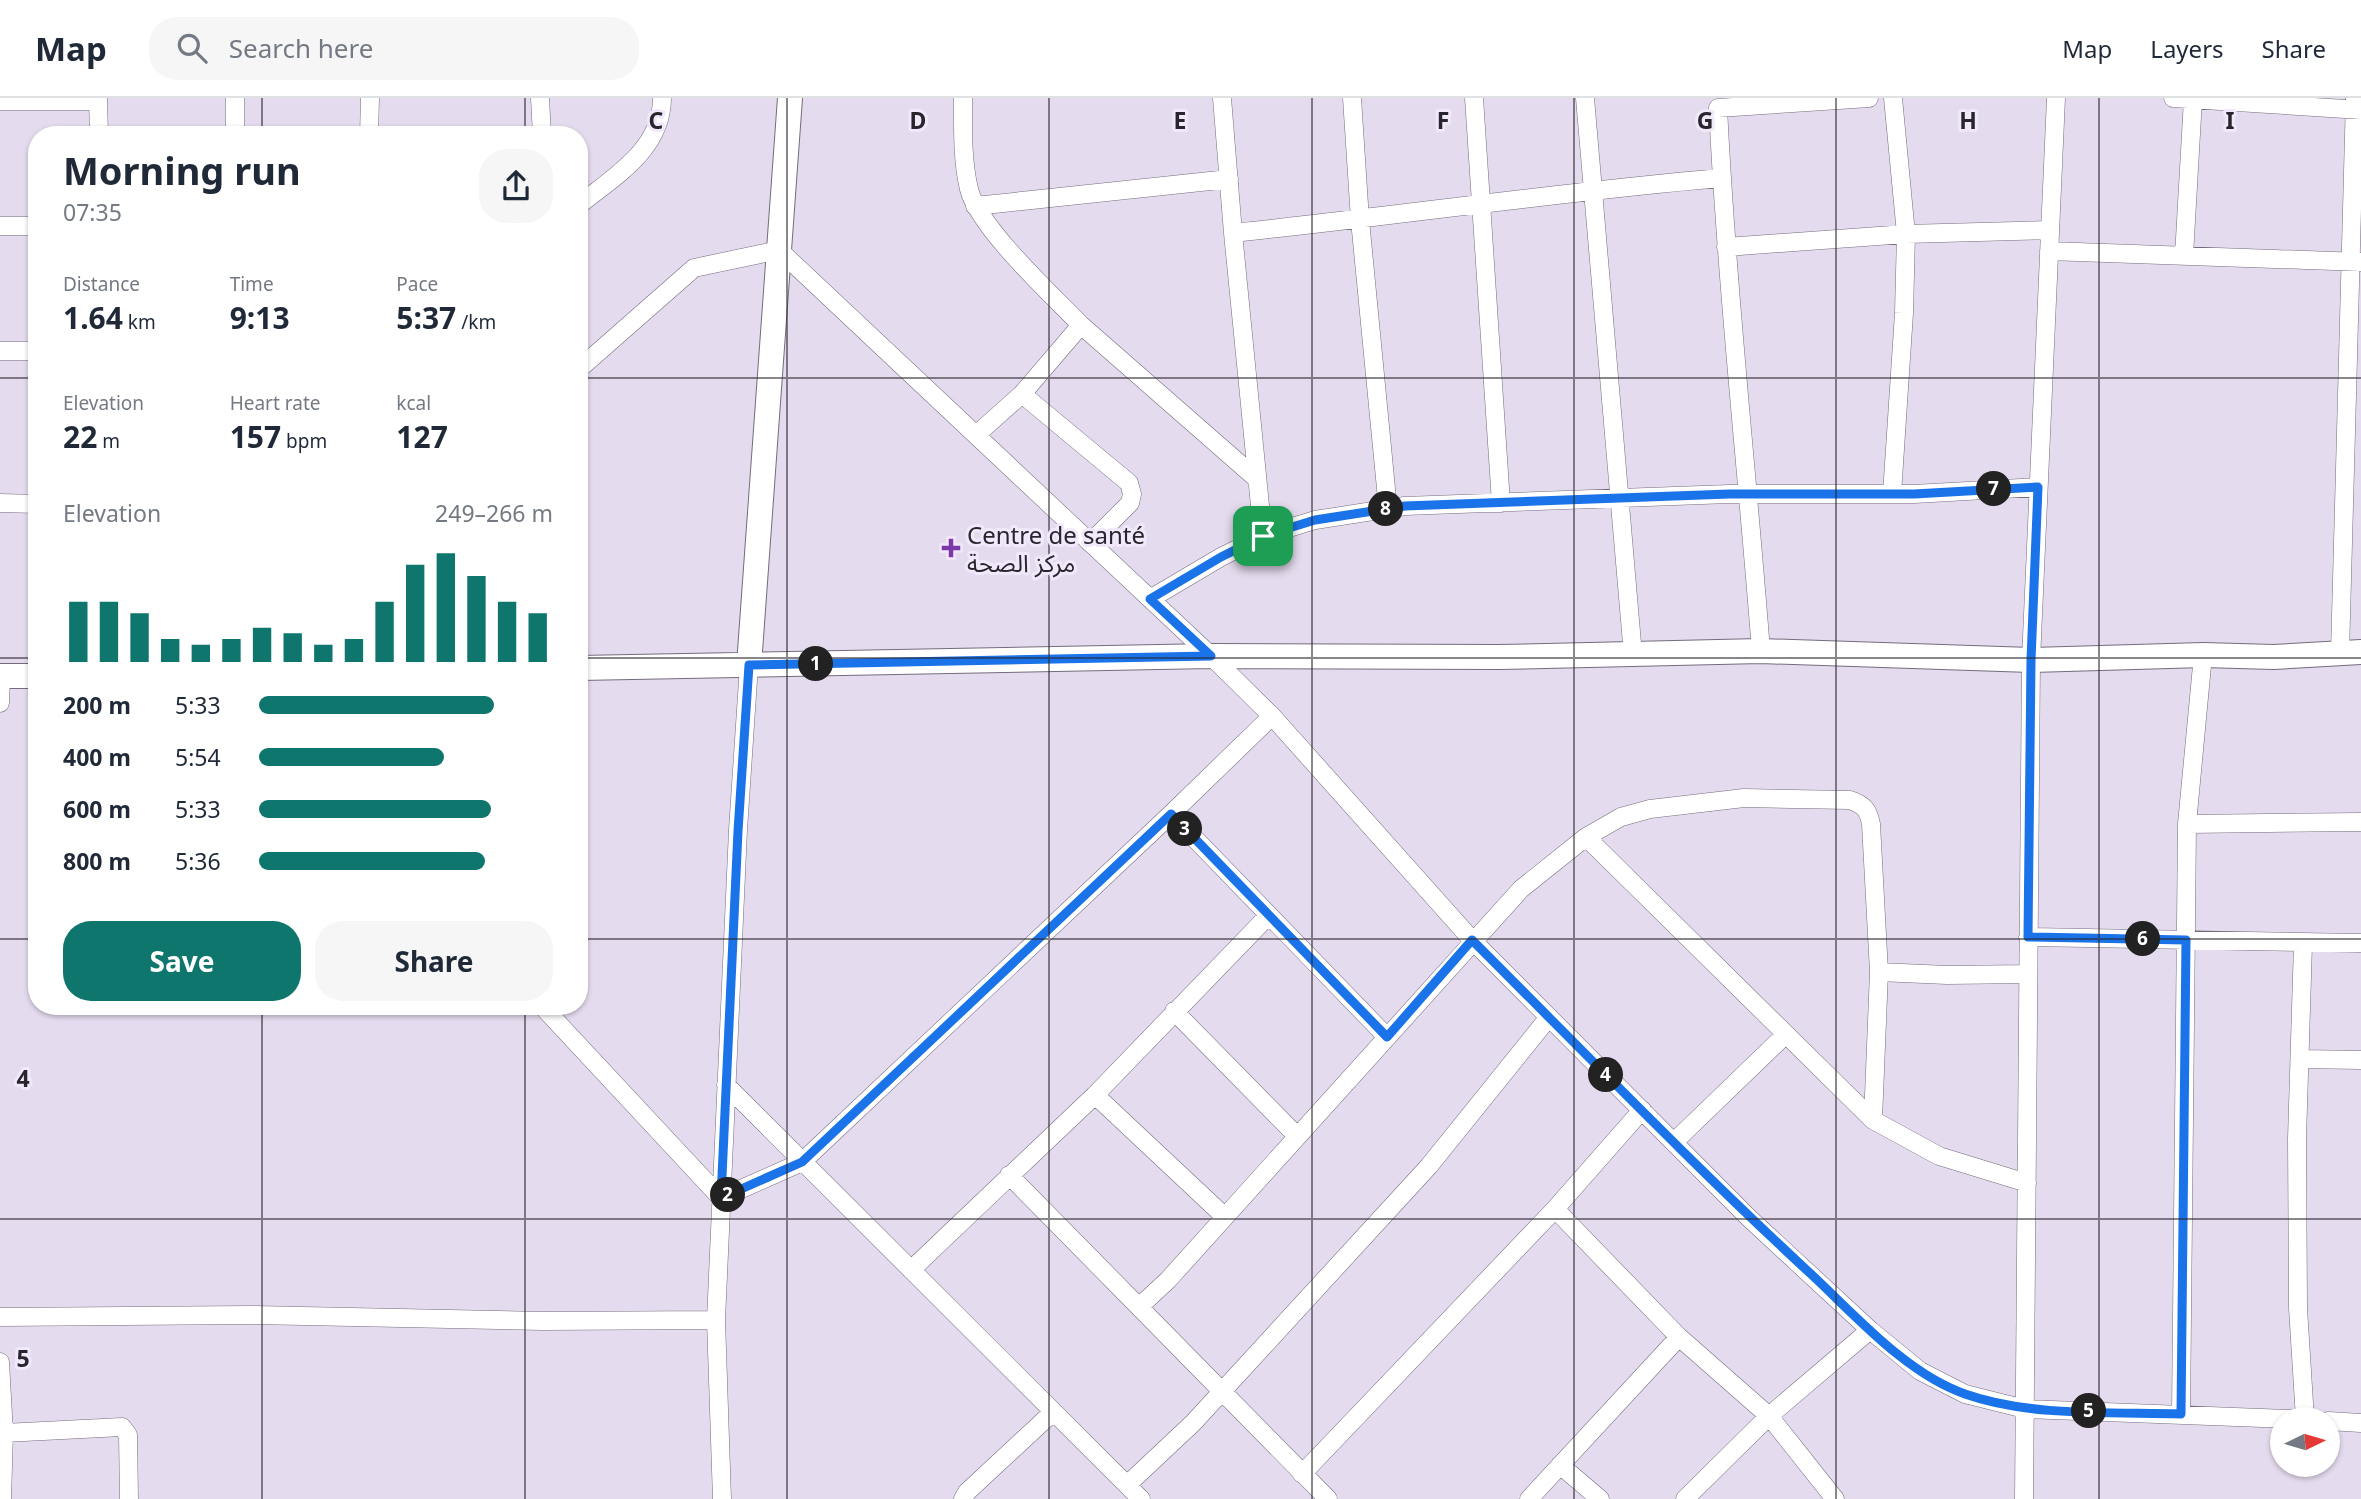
<!DOCTYPE html>
<meta charset="utf-8">
<style>
:root{--surface:#fff;--page:#f6f6f7;--text:#1f2937;--muted:#747a83;--line:#e0e1e3;--accent:#0f766e}
body{margin:0;font-family:"Noto Sans","Noto Sans Arabic",sans-serif;background:var(--page);color:var(--text);height:100vh;display:flex;flex-direction:column;font-size:26px;white-space:nowrap}
*{box-sizing:border-box;margin:0}
p{font-size:23px;color:var(--muted)}
.icon{flex:none;width:38px;height:38px;fill:none;stroke:currentColor;stroke-width:2;stroke-linecap:round;stroke-linejoin:round}
.map{position:relative;flex:1;overflow:hidden}
.side{position:absolute;left:28px;top:28px;width:560px;height:889px;display:flex;flex-direction:column;background:var(--surface);border-radius:28px;box-shadow:0 2px 5px #0004}
.side>*{flex:none}
.needle{width:46px;rotate:85deg}
.buttons{position:absolute;left:2270px;top:1309px;display:grid;gap:14px}
.buttons a{display:grid;place-items:center;width:70px;height:70px;border-radius:50%;background:var(--surface);box-shadow:0 2px 5px #0004;font-size:35px}
.pin{position:absolute;display:grid;place-items:center;width:60px;height:60px;color:#fff;margin:-30px;border-radius:14px;box-shadow:0 4px 10px #0006}
.km{position:absolute;width:35px;height:35px;margin:-18px;border-radius:50%;background:#222;color:#fff;font-size:19px;line-height:35px;text-align:center}
.round{display:grid;place-items:center;flex:none;width:74px;height:74px;border-radius:28px;background:var(--page)}
.summary{display:flex;align-items:center;justify-content:space-between;height:119px;padding:0 35px}
h1{font-size:38px;font-weight:700;line-height:52px}
.figures{display:grid;grid-template-columns:repeat(3,1fr);gap:10px;height:119px;padding:7px 35px}
.figures div{display:grid;align-content:center}
.figures b{font-size:30px;font-weight:700}
.figures small{font-size:19px;font-weight:400}
.figures p{font-size:19px}
.chart{height:196px;padding:14px 35px}
.chart p{display:flex;justify-content:space-between}
.chart svg{width:100%;height:126px;margin-top:7px;stroke:var(--accent);stroke-width:6}
.cta{display:flex;gap:14px;margin-top:auto;padding:14px 35px}
.cta a{flex:1;height:80px;border-radius:28px;background:var(--accent);color:#fff;font-size:28px;font-weight:700;line-height:80px;text-align:center}
.cta a+a{background:var(--page);color:var(--text)}
ul{padding:0 35px;list-style:none;font-size:23px}
li{display:grid;grid-template-columns:112px 84px 1fr;align-items:center;height:52px}
li i{height:18px;border-radius:9px;background:var(--accent)}
header{display:flex;align-items:center;gap:42px;box-sizing:border-box;height:98px;padding:0 35px;background:var(--surface);border-bottom:2px solid var(--line)}
header strong{font-size:33px}
nav{display:flex;gap:38px;margin-inline-start:auto;font-size:24px}
.search{width:490px;height:63px;background:var(--page);display:flex;align-items:center;gap:18px;box-sizing:border-box;padding:0 24px;border-radius:28px;color:var(--muted);font-size:26px}
.map>svg:first-child{display:block}
.lines{fill:none;stroke-linecap:round;stroke-linejoin:round}
.street-casing{stroke:#746c7d;stroke-width:19}
.secondary-casing{stroke:#746c7d;stroke-width:26}
.street{stroke:#fff;stroke-width:18}
.secondary{stroke:#fff;stroke-width:24}
.route-casing{stroke:#fff;stroke-width:14}
.route{stroke:#1a73e8;stroke-width:9}
.grid{fill:none;stroke:#29252c;stroke-width:2;stroke-opacity:0.55}
.poi-dot{fill:#7c38ab;stroke:#f2e8fc;stroke-width:2.5}
.labels{text-anchor:middle;dominant-baseline:central;stroke-width:6;stroke-linejoin:round;paint-order:stroke}
.poi-label{font-size:24px;fill:#29252c;stroke:#f2e8fc;text-anchor:start}
.grid-label{font-size:23px;text-anchor:middle;font-weight:bold;fill:#29252c;stroke:#f2e8fc;stroke-width:6;stroke-linejoin:round;paint-order:stroke}
</style>
<header>
<strong>Map</strong>
<div class="search"><svg class="icon" aria-label="search" viewBox="0 0 24 24"><circle cx="10" cy="10" r="6"/><path d="M15 15l6 6"/></svg>Search here</div>
<nav><a>Map</a><a>Layers</a><a>Share</a></nav>
</header>
<div class="map">
<svg width="2361" height="1401" viewBox="0 0 2361 1401">
<rect width="100%" height="100%" fill="#e5dbee"/>
<g class="lines">
<g class="street-casing">
<path id="street" d="M98 0 99 37
M540 0 542 37
M963 0C963 30 962 62 969 91 978 129 1052 197 1081 227
M1222 0 1233 135 1263 438
M1352 0 1360 122 1388 411
M1474 0 1501 405
M1585 0 1633 557
M2173 0 2361 12
M0 3H98
M235 37V0
M369 37 370 0
M579 107C615 78 662 51 662 0
M975 108 1229 81
M0 128H37
M1233 135C1396 118 1558 94 1721 80
M1726 149 1906 136 2050 132
M2049 153 2361 164
M2184 158 2193 1
M0 253H37
M579 271 694 170 779 152 1211 558 1272 618 1472 842 1749 1120 1870 1232 1920 1273 1965 1296 2025 1311 2290 1321
M1022 296 1081 227 1257 381
M976 337 1022 296 1129 385 1132 396 1130 405 1090 445
M1892 396 1904 215 1906 136 1893 0
M0 405 37 406
M1150 501 1221 459 1263 438 1315 422 1405 408 1729 396H1914L2038 389
M1761 553C1747 372 1727 192 1718 10L1869 0
M2340 556 2355 0
M0 605 1 578
M1171 716 1387 939
M2187 726 2361 724
M1586 739 1621 719 1650 711 1744 700 1850 702C1864 707 1868 711 1871 726L1879 874 1873 1022
M2028 839 2361 845
M2303 846 2297 1041 2298 1210 2305 1321
M1879 874 1947 877 2028 876
M542 908 721 1100 802 1064 1171 716 1272 618
M1174 913 1297 1038
M2300 961 2361 962
M726 987 1141 1401
M1095 997 1224 1118
M1674 1044 1786 936
M1009 1077 1139 1209 1168 1182 1521 791 1586 739 1873 1022 1939 1058 2027 1085
M1555 1111 1679 1239 1769 1318 1835 1401
M911 1172 1095 997 1268 818
M1139 1209 1328 1401
M0 1219 250 1217 543 1223 716 1222
M0 1264 4 1335 2 1401
M2181 1316 2187 726 2203 557
M2328 1323 2361 1325
M4 1335 122 1329 128 1337 129 1401
M1560 1367 1600 1401
M1302 1376 1555 1111 1642 1012
M1127 1387 1193 1325 1429 1068 1549 919
M722 1401 716 1222 738 732 749 567
M963 1401 967 1394 1053 1314
M1529 1401 1679 1239
M1685 1401 1769 1318 1870 1232
M2024 1401 2031 562 2056 0"/>
</g>
<g class="secondary-casing">
<path id="secondary" d="M749 567 790 0
M579 570 1211 558 1499 559 1761 553 2031 562 2203 557 2274 559 2361 554
M0 578H37"/>
</g>
<use href="#street" class="street"/>
<use href="#secondary" class="secondary"/>
</g>
<g class="lines">
<g class="route-casing">
<path id="route" d="M2038 389 2031 562 2028 839 2186 842 2181 1316C2113 1314 2030 1319 1965 1296 1907 1276 1856 1218 1812 1177 1695 1069 1585 955 1472 842L1387 939 1171 716 802 1064 721 1100 738 733 749 567 1211 558 1150 501 1221 459 1263 438 1315 422 1405 408 1729 396H1914Z"/>
</g>
<use href="#route" class="route"/>
</g>
<path class="grid" d="M262 0V37M525 0V37M787 0V1401M1049 0V1401M1312 0V1401M1574 0V1401M1836 0V1401M2099 0V1401M0 280H37M579 280H2361M0 560H37M579 560H2361M0 841H37M579 841H2361M262 908V1401M525 908V1401M0 1121H2361"/>
<path class="poi-dot" d="M947.5 439.5h7v7h7v7h-7v7h-7v-7h-7v-7h7z"/>
<g class="labels">
<g class="poi-label">
<text x="967" y="436">Centre de santé<tspan x="967" dy="28">مركز الصحة</tspan></text>
</g>
</g>
<g class="grid-label">
<text x="656" y="31">C</text>
<text x="918" y="31">D</text>
<text x="1180" y="31">E</text>
<text x="1443" y="31">F</text>
<text x="1705" y="31">G</text>
<text x="1968" y="31">H</text>
<text x="2230" y="31">I</text>
<text x="23" y="989">4</text>
<text x="23" y="1269">5</text>
</g>
</svg>
<div class="buttons">
<a><svg class="needle" viewBox="-14 -14 28 28"><path d="M0-13l5 13h-10z" fill="#e53935"/><path d="M0 13l5-13h-10z" fill="#747a83"/></svg></a>
</div>
<div class="pin" style="left:1263px;top:438px;background:#1e9e55"><svg class="icon" aria-label="arrive" viewBox="0 0 24 24"><path d="M6 21V4h12l-3 4 3 4H6"/></svg></div>
<b class="km" style="left:816px;top:566px">1</b>
<b class="km" style="left:728px;top:1097px">2</b>
<b class="km" style="left:1185px;top:731px">3</b>
<b class="km" style="left:1606px;top:977px">4</b>
<b class="km" style="left:2089px;top:1313px">5</b>
<b class="km" style="left:2143px;top:841px">6</b>
<b class="km" style="left:1994px;top:391px">7</b>
<b class="km" style="left:1386px;top:411px">8</b>
<section class="side">
<div class="summary"><div><h1>Morning run</h1><p>07:35</p></div><a class="round"><svg class="icon" aria-label="share" viewBox="0 0 24 24"><path d="M12 15V3M7 8l5-5 5 5M5 13v7h14v-7"/></svg></a></div>
<div class="figures">
<div><p>Distance</p><b>1.64<small> km</small></b></div>
<div><p>Time</p><b>9:13</b></div>
<div><p>Pace</p><b>5:37<small> /km</small></b></div>
</div>
<div class="figures">
<div><p>Elevation</p><b>22<small> m</small></b></div>
<div><p>Heart rate</p><b>157<small> bpm</small></b></div>
<div><p>kcal</p><b>127</b></div>
</div>
<div class="chart"><p><span>Elevation</span>249–266 m</p>
<svg viewBox="0 0 160 44" preserveAspectRatio="none"><path d="M5 44V23M15 44V23M25 44V27M35 44V36M45 44V38M55 44V36M65 44V32M75 44V34M85 44V38M95 44V36M105 44V23M115 44V10M125 44V6M135 44V14M145 44V23M155 44V27"/></svg>
</div>
<ul>
<li><b>200 m</b>5:33<i style="width:80%"></i></li>
<li><b>400 m</b>5:54<i style="width:63%"></i></li>
<li><b>600 m</b>5:33<i style="width:79%"></i></li>
<li><b>800 m</b>5:36<i style="width:77%"></i></li>
</ul>
<div class="cta"><a>Save</a><a>Share</a></div>
</section>
</div>
